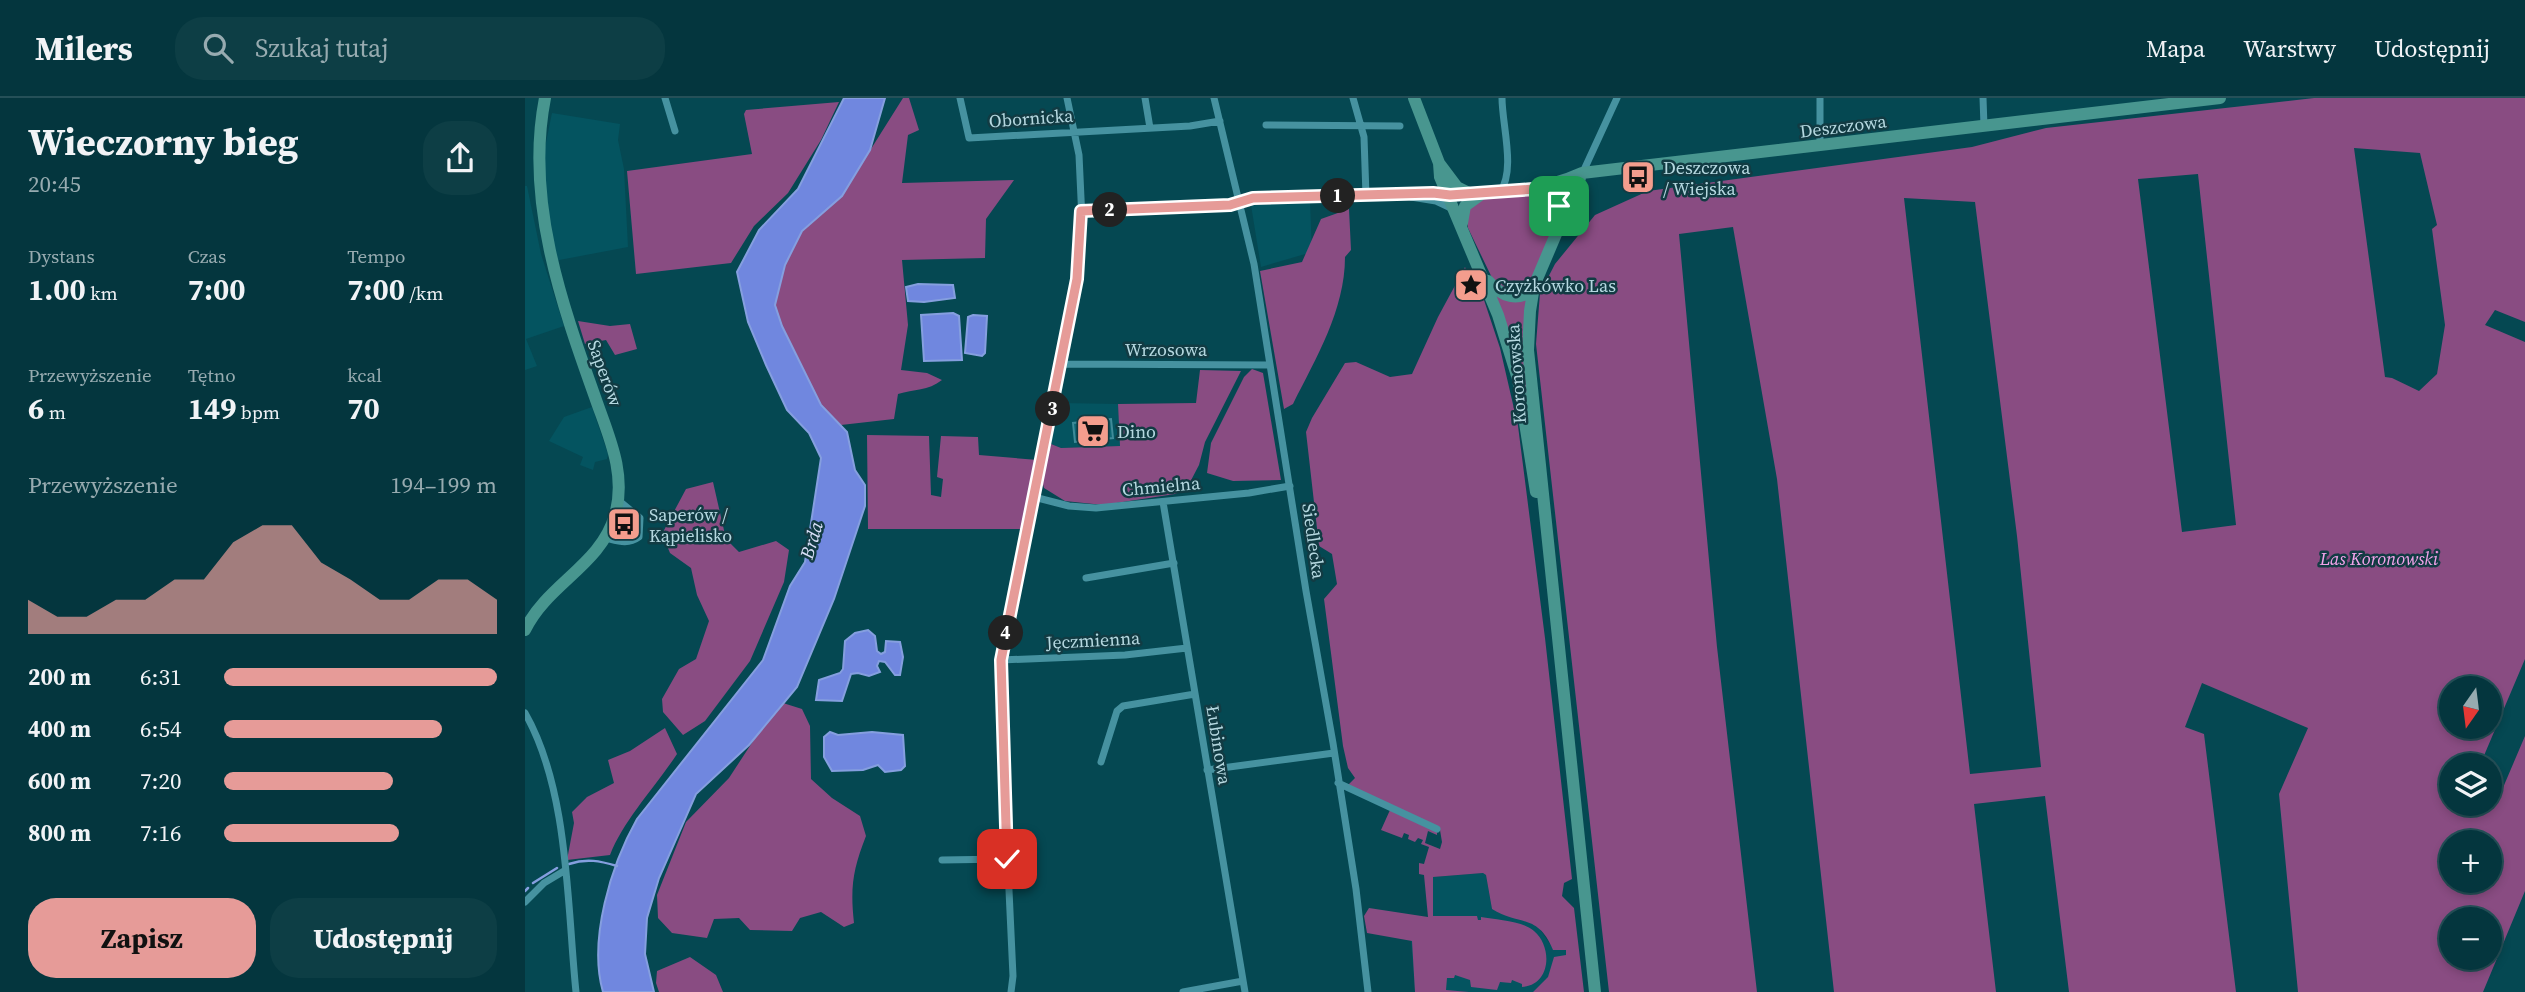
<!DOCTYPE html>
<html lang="pl">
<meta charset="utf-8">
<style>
:root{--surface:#04363e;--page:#0d3e45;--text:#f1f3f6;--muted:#97abb0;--line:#255058;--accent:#e69b98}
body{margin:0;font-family:"Source Serif 4",serif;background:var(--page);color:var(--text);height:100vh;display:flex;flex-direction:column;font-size:26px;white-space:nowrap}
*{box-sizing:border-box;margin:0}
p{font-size:23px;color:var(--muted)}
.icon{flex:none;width:38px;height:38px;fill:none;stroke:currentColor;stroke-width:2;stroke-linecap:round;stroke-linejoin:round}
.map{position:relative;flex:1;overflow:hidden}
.panel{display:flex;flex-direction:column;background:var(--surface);width:525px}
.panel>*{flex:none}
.needle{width:46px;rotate:194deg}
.controls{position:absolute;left:1914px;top:578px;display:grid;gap:14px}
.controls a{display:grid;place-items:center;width:63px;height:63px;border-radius:50%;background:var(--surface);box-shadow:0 4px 10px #0003,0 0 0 2px var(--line);font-size:35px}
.pin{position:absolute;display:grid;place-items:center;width:60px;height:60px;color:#fff;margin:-30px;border-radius:14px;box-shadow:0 4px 10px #0006}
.km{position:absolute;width:35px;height:35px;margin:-18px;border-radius:50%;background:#222;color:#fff;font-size:19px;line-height:35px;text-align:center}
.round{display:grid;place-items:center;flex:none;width:74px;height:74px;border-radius:28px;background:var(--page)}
.head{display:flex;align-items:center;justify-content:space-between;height:119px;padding:0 28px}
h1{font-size:38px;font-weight:700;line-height:52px}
.metrics{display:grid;grid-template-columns:repeat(3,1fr);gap:10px;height:119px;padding:7px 28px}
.metrics div{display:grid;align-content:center}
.metrics b{font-size:30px;font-weight:700}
.metrics small{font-size:19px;font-weight:400}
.metrics p{font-size:19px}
.chart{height:196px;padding:14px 28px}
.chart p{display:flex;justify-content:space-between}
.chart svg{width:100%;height:126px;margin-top:7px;fill:var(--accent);opacity:.7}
.action{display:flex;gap:14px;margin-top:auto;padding:14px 28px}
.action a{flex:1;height:80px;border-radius:28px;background:var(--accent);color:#111;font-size:28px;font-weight:700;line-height:80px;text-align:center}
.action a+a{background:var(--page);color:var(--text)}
ul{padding:0 28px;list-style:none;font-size:23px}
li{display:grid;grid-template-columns:112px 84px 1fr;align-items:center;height:52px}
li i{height:18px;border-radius:9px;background:var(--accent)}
header{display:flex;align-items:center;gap:42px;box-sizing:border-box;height:98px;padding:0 35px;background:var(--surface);border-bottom:2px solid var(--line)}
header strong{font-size:33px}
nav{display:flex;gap:38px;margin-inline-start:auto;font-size:24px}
.search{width:490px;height:63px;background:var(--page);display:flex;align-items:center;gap:18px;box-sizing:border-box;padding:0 24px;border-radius:28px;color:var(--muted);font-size:26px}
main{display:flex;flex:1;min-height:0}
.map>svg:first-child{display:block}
.built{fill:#045460}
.green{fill:#894c82;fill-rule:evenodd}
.water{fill:#7087df;stroke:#859fdf;stroke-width:2}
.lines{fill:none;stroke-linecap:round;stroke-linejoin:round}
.stream{stroke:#859fdf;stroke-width:2.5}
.building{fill:#0e6673;stroke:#3f8b99;stroke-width:2}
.street{stroke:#4692a0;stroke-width:7}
.secondary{stroke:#48968f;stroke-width:12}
.route-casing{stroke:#fff;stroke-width:14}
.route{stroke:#e69b98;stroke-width:9}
.labels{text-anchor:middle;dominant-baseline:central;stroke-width:5;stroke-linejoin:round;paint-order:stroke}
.street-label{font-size:18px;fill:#b5d8e0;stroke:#123b43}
.poi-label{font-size:18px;fill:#b5d8e0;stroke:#123b43;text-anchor:start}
.park-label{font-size:18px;font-style:italic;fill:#f5a4eb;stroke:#123b43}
.water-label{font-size:19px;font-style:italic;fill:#dae1f9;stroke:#123b43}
</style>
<header>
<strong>Milers</strong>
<div class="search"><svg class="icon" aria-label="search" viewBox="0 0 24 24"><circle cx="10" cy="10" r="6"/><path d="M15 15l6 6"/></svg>Szukaj tutaj</div>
<nav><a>Mapa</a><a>Warstwy</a><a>Udostępnij</a></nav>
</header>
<main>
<section class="panel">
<div class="head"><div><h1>Wieczorny bieg</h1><p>20:45</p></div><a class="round"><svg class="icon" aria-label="share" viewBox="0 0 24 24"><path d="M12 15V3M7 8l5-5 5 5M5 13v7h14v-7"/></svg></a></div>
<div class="metrics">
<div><p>Dystans</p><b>1.00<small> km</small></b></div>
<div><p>Czas</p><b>7:00</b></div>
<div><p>Tempo</p><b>7:00<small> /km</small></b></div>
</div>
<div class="metrics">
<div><p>Przewyższenie</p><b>6<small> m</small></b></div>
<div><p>Tętno</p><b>149<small> bpm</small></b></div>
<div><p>kcal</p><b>70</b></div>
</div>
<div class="chart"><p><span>Przewyższenie</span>194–199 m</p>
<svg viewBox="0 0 160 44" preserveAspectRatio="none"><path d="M0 44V32L10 38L20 38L30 32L40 32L50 25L60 25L70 12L80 6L90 6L100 19L110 25L120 32L130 32L140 25L150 25L160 32V44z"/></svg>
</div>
<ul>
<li><b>200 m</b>6:31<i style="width:100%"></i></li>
<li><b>400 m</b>6:54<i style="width:80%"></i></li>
<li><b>600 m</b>7:20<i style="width:62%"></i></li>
<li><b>800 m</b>7:16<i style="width:64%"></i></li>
</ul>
<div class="action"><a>Zapisz</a><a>Udostępnij</a></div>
</section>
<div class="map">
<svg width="2000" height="894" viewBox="0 0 2000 894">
<rect width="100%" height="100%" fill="#054852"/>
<path class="built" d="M27 15 95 26 93 42 99 71 103 149 29 163 17 106 19 54Z
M0 88H2L16 156 39 228 1 241 12 268 0 272Z
M785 104 787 154 736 169 726 107Z
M534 305 593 306 596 348 536 350 526 346Z
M67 309 83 356 82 361 70 364 68 372 55 367 58 359 24 343 39 319Z
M958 775 961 777 967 811 1012 827 1029 852H1041L1042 863 1018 894H890L884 817 906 820 907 779Z"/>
<path class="green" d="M378 0H384L394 32 383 37 377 85 489 82 461 121 460 160 377 162 383 227 376 272 402 275 417 282C403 293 389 291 373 296L369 321 316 327 296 307 257 228 250 207 260 167 277 133 317 97Z
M1789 0H2000V224L1970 212 1960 227 2000 244V561L1955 667H1927V705H1965V687L1977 692 2000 638V793L1958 894H1773L1754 696 1783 630 1677 585 1660 629 1679 636 1711 894H1544L1520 698 1449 706 1471 894H1309L1252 381 1208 129 1154 136 1192 549 1232 894H1084L1011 246 1015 195 1030 166 1070 117 1123 93 1447 49 1521 30ZM1829 50 1895 55 1912 127 1907 131 1920 227 1912 276 1894 293 1867 280 1860 279ZM1673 76 1711 427 1657 434 1613 81ZM1379 100 1450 104 1492 438 1516 669 1445 676ZM1927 590H1965V628H1927ZM1927 744H1965V782H1927ZM1927 821H1965V859H1927Z
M314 4 296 42 263 95 229 128 206 165 111 176 102 73 227 56 219 16 221 12Z
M1009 95 1027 101 1031 123 1006 186 1004 189 984 195 969 184 943 130 941 115 950 102Z
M824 111 826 152 820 159C820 212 791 260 768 306L759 311 735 173 777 164 796 121Z
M940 169 948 189 954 187 975 250 993 328 1020 540 1047 781 1039 785 1037 798 1049 810 1059 894H1008L1023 879 1029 859 1041 857V852H1028C1013 815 994 828 967 811L961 777 958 775 908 779V818H952L953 822H956V819C971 822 996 822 1009 833 1028 849 1026 887 997 889V886L987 882 986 885 975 884 972 892 946 889 945 882 930 877 929 880H922L921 892 944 894H890L887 843 842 835 839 818 844 810 903 819 899 777 894 776V765L899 766 904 749 896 746 898 742 893 740 890 744 883 741 884 737 879 735 877 740 856 732 865 712 912 733V737L903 733 900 745 915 751 917 744 915 732 823 687 830 680 823 670 818 648 799 501 812 486 807 456 794 448 781 334 787 320 820 265 831 264 865 279 887 276 913 219Z
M971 199H1002L1011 350Z
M53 223 85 228 105 226 112 251 90 257 81 242 60 246Z
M727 271 738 275 756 382 708 383 682 375 686 345 719 279Z
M675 272 716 273 680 344 674 367 662 390 650 396 578 407 540 403 519 390 517 383 526 346 536 350 595 348 593 306 671 305Z
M342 337 404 338 406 397 416 399 418 381 412 379 416 338 453 339 454 357 513 362 498 431H343Z
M188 384 201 441 214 454 251 443 264 452 259 484 225 563 180 623 158 637 138 614 137 601 154 571 171 561 184 523 172 497 166 470 145 455 137 436 161 391Z
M258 605 277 611 285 628 286 681 307 700 335 718 341 738C328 771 325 789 329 825L319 829 296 814 275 820 267 833 225 832 214 820 189 821 182 840 147 835 133 820 132 797 161 724 204 680 234 634Z
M140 630 152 656C131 688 98 723 85 757L42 762 49 725 47 714 62 699 89 685 83 662 105 653Z
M165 859 191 877 198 894H134L131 885 132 873Z"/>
<path class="water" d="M319 0H360L345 52 317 98 277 133 260 167 250 207 257 228 296 307 322 334 330 372 340 387V408L309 501 272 589 224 647 171 696 134 780 122 820 120 856 129 894H78C63 842 86 767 112 721L238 562 265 488 280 464 296 360 284 335 262 312 241 267 223 224 212 174 234 132 273 91Z
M393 186 428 187 430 200 399 204 383 203 381 189Z
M428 215 434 218 437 262 399 263 396 217Z
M448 217 462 218 460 255 457 258 440 255 443 219Z
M343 532 350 538 352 553 356 556 360 554 361 543 375 544 378 559 375 577H370L360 564 354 563 352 568 355 574 344 578 333 575 326 576 317 603 291 602 294 582 315 575 318 571 320 543 330 535Z
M305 634 313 637 347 634 378 637 380 668 376 672 360 674 353 667 338 672 307 673 299 659V639Z"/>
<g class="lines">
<path class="stream" d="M44 766C62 760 75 763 92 768
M8 785 32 770
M0 793 3 790"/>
</g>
<path class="building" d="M586 321 588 340 550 344 548 325Z"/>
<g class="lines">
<path class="street" d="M140 0 150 33
M435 0 444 40 665 28 695 23
M620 0 625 30
M689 0 729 166 781 493 808 645 831 791 843 894
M828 0 839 39 841 98
M1295 0V48
M1458 0 1459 28
M741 27 875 28
M1058 74 1092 0
M975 94C991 72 977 27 977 0
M886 99 911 103 928 111
M556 113 705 107 728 100 908 95 923 97
M536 266 745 267
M509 399 544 408 571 410 724 395 765 388
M638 404 720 894
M81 440C93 443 103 447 114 439L115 420 93 402
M561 480 649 465
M476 562 600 557 662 550
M0 615C44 692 42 807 51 894
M576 664 592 613 598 608 670 596
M682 672 809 655
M813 685 912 731
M417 762 482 761
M0 804 19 785 39 773
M486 894 488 878 474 577 552 181 557 122 554 57 542 0
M658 894 718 883"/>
<path class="secondary" d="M889 0 914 65 915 79 973 217 993 281 1011 394
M914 65 932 89 944 95
M1057 75 1009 188 1005 213 1003 252 1070 894
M1012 91C1031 95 1036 106 1033 123
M923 97C970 94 1013 95 1057 75L1695 0
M937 125 940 108 958 95
M963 183C976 198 994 206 1009 189
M0 532C22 486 76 467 90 417 102 375 83 337 70 299 36 204 0 101 20 0"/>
</g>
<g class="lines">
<g class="route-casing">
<path id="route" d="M482 761 476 562 552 181 556 113 705 107 728 100 908 95 925 97 1010 91 1026 96 1034 108"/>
</g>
<use href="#route" class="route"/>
</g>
<defs>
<g id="bus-square" transform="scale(1.75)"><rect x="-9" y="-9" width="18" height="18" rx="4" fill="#f49d8d" stroke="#123b43"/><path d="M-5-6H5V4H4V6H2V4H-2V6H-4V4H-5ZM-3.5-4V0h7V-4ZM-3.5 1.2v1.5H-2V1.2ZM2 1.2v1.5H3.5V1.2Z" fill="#111"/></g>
<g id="sight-square" transform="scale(1.75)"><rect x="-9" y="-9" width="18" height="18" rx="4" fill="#f49d8d" stroke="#123b43"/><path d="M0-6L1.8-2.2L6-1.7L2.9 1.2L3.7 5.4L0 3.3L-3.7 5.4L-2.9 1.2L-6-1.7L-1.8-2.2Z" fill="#111"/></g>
<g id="supermarket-square" transform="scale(1.75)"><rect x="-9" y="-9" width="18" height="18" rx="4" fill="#f49d8d" stroke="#123b43"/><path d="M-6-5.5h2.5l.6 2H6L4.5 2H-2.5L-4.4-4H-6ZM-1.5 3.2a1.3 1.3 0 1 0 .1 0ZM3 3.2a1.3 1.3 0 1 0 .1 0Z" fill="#111"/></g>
</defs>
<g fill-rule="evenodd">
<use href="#bus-square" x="1113" y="79"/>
<use href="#sight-square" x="946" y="187"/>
<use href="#supermarket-square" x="568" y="333"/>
<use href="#bus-square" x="99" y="426"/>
</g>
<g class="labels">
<g class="street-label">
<text transform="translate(506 20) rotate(-4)">Obornicka</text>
<text transform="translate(1318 28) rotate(-7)">Deszczowa</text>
<text x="641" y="251">Wrzosowa</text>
<text transform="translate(80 275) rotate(70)">Saperów</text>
<text transform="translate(991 276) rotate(-94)">Koronowska</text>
<text transform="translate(636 388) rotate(-5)">Chmielna</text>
<text transform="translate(789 443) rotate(82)">Siedlecka</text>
<text transform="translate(568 542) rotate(-3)">Jęczmienna</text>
<text transform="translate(694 647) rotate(81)">Łubinowa</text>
</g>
<g class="poi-label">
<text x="1138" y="69">Deszczowa<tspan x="1138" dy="21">/ Wiejska</tspan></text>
<text x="970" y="187">Czyżkówko Las</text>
<text x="592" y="333">Dino</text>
<text x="124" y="416">Saperów /<tspan x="124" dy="21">Kąpielisko</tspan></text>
</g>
<g class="park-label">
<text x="1854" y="460">Las Koronowski</text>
</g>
<g class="water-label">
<text transform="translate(286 442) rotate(-73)">Brda</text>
</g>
</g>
</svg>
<div class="controls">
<a><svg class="needle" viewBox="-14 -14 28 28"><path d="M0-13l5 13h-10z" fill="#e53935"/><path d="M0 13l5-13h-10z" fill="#97abb0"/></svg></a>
<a><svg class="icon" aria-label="layers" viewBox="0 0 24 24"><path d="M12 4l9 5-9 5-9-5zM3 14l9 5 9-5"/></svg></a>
<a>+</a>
<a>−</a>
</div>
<div class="pin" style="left:1034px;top:108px;background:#1e9e55"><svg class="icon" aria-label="arrive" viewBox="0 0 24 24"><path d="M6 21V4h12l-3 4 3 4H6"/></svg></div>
<div class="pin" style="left:482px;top:761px;background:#d93025"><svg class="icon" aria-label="check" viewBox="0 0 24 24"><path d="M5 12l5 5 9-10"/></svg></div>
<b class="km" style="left:813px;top:98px">1</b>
<b class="km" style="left:585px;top:112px">2</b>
<b class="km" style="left:528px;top:311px">3</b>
<b class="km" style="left:481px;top:535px">4</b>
</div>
</main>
